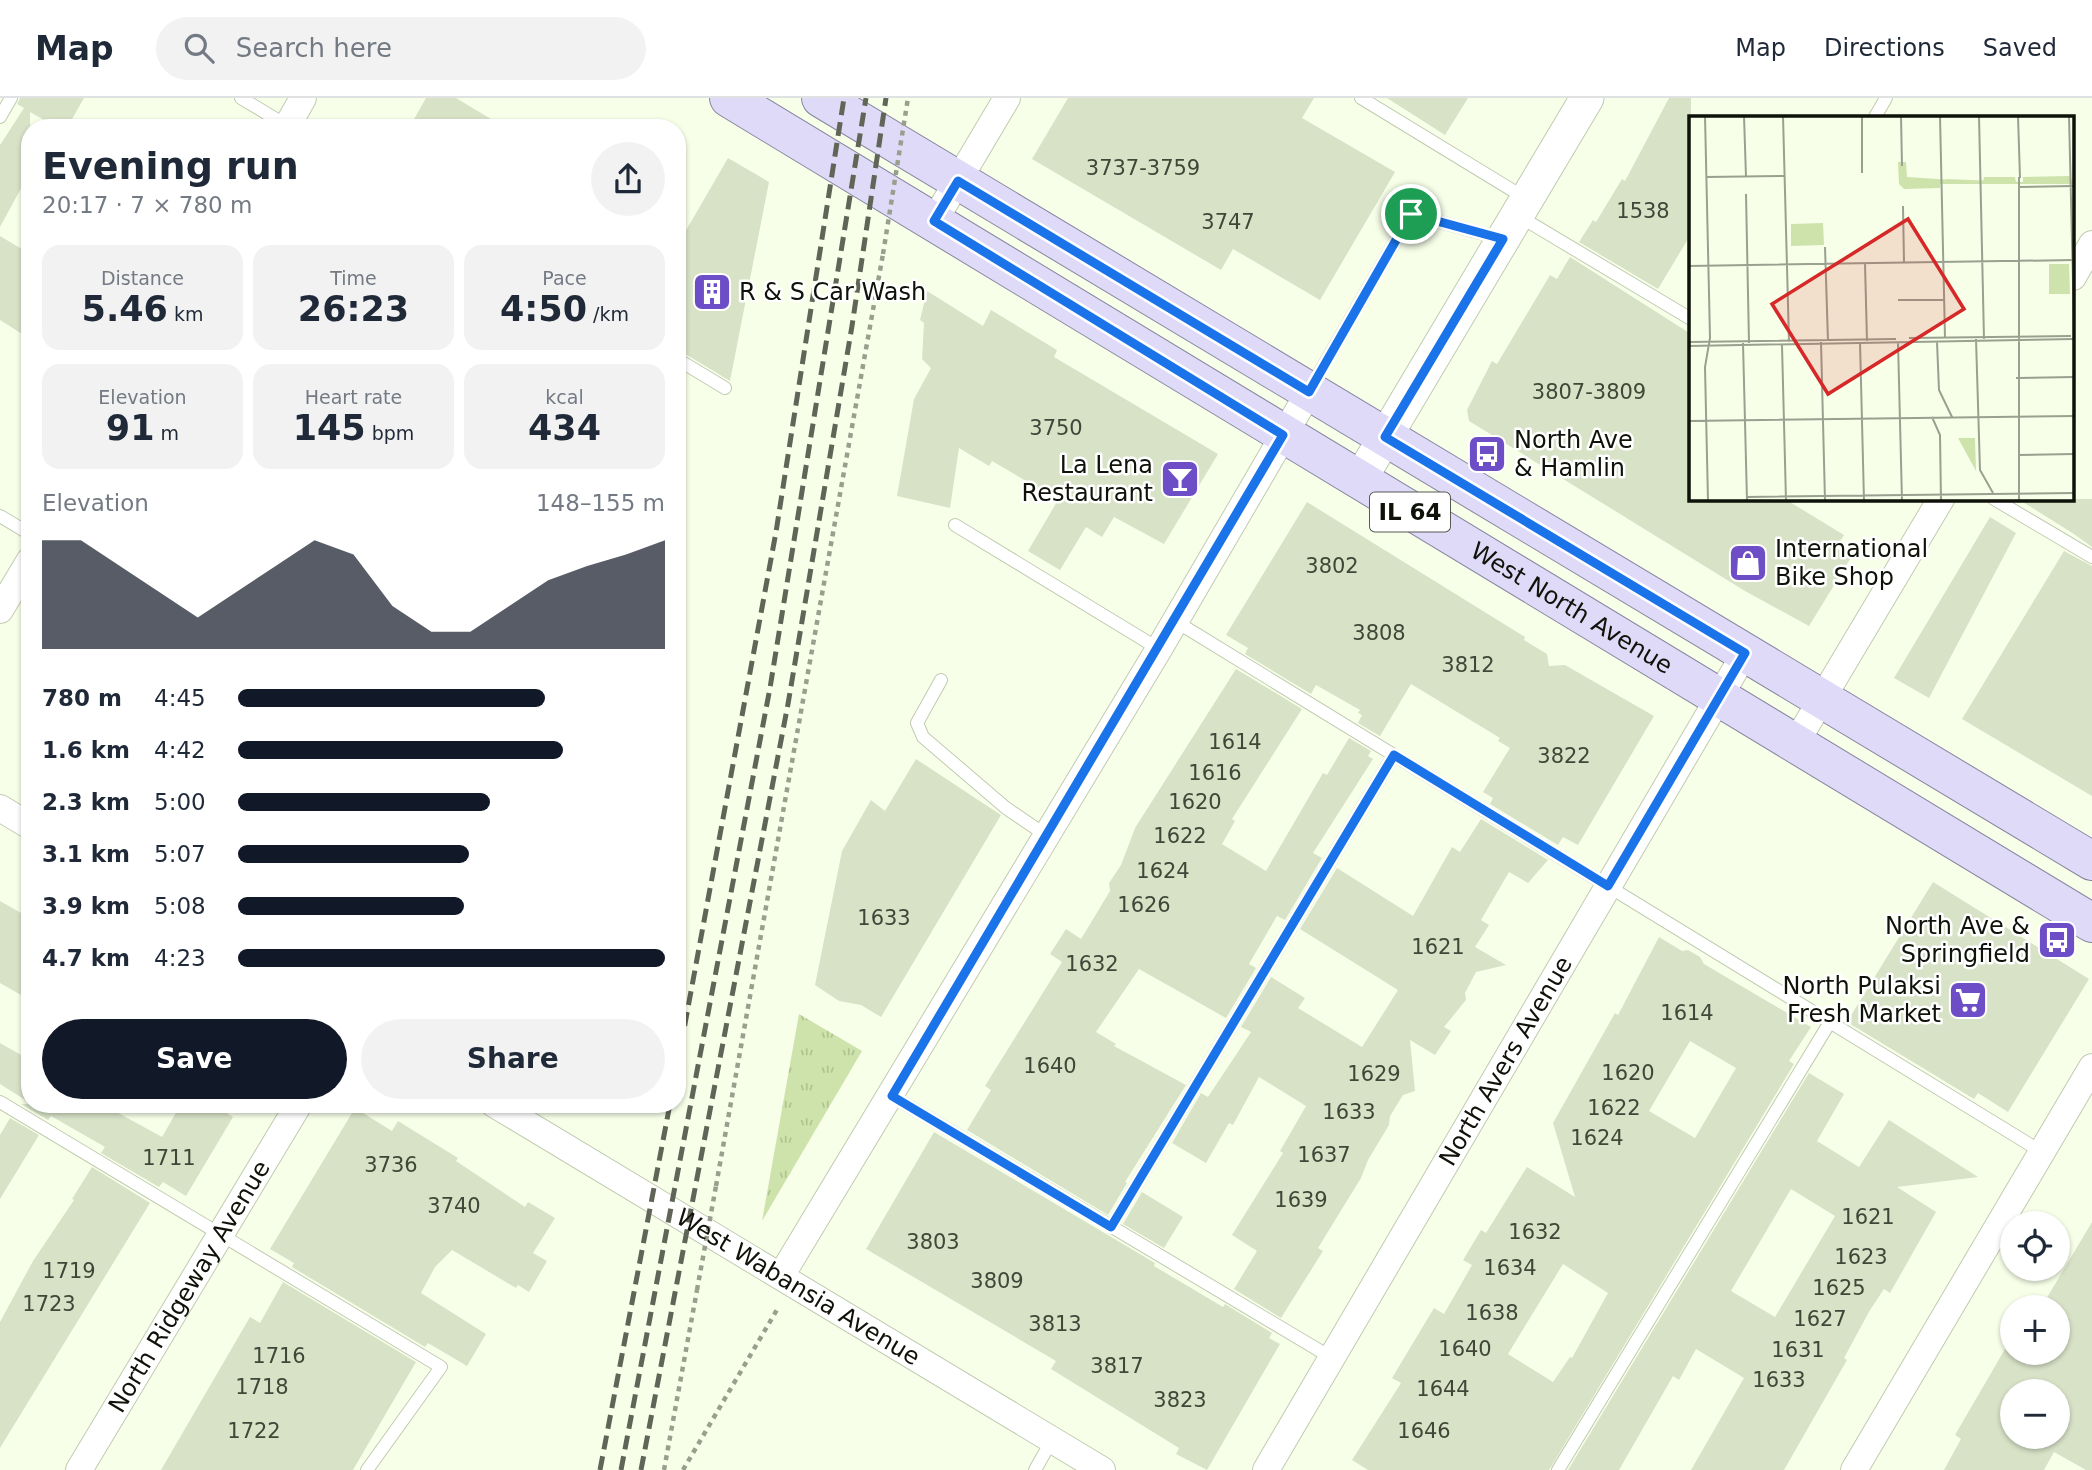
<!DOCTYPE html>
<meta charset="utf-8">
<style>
:root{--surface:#fff;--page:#f2f2f3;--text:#1f2937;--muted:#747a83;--line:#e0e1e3;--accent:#111827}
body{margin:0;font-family:"DejaVu Sans",sans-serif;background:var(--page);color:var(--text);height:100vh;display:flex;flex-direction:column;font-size:26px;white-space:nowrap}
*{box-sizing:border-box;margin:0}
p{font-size:23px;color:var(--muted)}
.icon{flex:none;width:38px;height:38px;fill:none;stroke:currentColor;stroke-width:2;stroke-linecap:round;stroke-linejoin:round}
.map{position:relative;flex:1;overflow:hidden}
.side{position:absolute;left:21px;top:21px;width:665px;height:994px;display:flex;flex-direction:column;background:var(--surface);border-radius:28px;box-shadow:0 2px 5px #0004}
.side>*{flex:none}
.buttons{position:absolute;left:2000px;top:1113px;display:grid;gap:14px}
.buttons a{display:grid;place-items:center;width:70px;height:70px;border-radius:50%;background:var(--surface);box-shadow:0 2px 5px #0004;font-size:35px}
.pin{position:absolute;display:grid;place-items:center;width:60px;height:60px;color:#fff;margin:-30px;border:4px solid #fff;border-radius:50%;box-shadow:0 2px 7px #0007}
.round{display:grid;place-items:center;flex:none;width:74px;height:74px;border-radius:37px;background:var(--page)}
.overview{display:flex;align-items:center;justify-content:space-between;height:119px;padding:0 21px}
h1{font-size:38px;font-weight:800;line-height:52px}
.stats{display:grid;grid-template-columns:repeat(3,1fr);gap:10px;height:119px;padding:7px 21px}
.stats div{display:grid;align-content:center;border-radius:18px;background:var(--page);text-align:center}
.stats b{font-size:35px;font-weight:800}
.stats small{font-size:19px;font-weight:400}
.stats p{font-size:19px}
.chart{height:196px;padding:14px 21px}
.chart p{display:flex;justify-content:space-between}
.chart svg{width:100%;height:126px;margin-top:7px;fill:var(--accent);opacity:.7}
.action{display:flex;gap:14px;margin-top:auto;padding:14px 21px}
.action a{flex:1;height:80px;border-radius:42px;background:var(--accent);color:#fff;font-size:28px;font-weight:800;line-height:80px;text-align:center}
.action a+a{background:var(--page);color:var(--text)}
ul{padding:0 21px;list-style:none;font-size:23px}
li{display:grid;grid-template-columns:112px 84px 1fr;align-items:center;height:52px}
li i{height:18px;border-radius:9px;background:var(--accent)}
header{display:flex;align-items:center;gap:42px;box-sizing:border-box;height:98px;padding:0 35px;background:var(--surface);border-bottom:2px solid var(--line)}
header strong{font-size:33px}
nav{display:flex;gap:38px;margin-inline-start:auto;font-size:24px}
.search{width:490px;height:63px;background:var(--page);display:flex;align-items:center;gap:18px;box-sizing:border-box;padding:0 24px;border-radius:38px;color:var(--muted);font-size:26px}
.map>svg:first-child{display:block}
.park{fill:url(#park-tufts)}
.building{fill:#d8e2c7;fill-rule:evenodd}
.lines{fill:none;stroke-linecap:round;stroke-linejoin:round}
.service-casing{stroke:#c1cbb1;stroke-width:14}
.minor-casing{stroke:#c1cbb1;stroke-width:28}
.tertiary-casing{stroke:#c1cbb1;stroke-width:35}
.primary-casing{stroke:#8784a0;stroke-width:40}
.path{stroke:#999f8e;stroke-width:4.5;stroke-dasharray:5 5;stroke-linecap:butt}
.service{stroke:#fff;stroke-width:12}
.minor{stroke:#fff;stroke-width:26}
.tertiary{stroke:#fff;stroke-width:33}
.primary{stroke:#dedaf7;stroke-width:38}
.rail{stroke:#606557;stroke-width:5;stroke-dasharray:14 7;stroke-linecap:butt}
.path-bridge{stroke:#999f8e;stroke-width:4.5;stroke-dasharray:5 5;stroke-linecap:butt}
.route-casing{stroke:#fff;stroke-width:14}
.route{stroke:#1a73e8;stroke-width:9}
.labels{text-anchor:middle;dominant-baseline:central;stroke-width:5;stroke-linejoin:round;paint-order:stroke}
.number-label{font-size:21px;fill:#414638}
.shield{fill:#fff;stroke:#575953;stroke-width:2}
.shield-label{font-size:23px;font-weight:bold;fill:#0f1209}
.poi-label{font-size:24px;fill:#0f1209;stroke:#fff;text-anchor:start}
.street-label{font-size:24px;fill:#0f1209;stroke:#fff}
.inset-road{fill:none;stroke:#9aa08f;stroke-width:2}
.view{fill:#d62828;fill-opacity:0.15;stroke:#d62828;stroke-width:3.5}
.inset-edge{fill:none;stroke:#0f1209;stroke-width:3.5}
</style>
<header>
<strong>Map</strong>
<div class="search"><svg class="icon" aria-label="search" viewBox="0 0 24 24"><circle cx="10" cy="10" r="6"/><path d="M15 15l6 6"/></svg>Search here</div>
<nav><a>Map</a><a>Directions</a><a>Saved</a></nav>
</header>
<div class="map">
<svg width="2092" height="1372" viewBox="0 0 2092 1372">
<defs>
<pattern id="park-tufts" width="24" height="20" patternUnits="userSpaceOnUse" patternTransform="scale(1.75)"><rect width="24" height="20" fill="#cee3ab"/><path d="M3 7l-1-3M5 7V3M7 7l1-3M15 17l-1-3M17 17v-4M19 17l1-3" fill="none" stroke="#b0c292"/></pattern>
</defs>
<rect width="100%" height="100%" fill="#f7ffe9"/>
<path class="park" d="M799 916 862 953 762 1123Z"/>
<path class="building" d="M20 0H84L67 30H58L30 14V74L0 129V47L24 10 17 6Z
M426 0H456L506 30H409Z
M1068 0H1314L1302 20 1395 74 1320 202 1233 151 1221 172 1032 61Z
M1387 0H1468L1445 37Z
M1669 0H1691V136L1658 191 1579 144 1593 122 1596 124 1622 81 1625 83Z
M728 60 769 84 730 283 677 251V148Z
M0 138 30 156V241L0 222Z
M1570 159 1691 236V401H1785L1844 437 1836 450 1852 458 1809 528 1745 493 1469 323 1467 312 1492 263 1497 266 1550 177 1557 181Z
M927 193 983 228 991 212 1057 252 1054 259 1218 356 1164 446 1114 419 1102 439 1086 429 1060 472 1028 453 1058 402 992 363 989 368 959 350 950 410 897 398 914 301 931 270 922 261 924 225 920 222Z
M2018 401H2092V449L2074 436Z
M1307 404 1525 539 1524 542 1547 556 1549 568 1565 567 1654 618 1578 747 1563 739 1558 747 1490 706 1493 700 1483 694 1510 650 1498 643 1500 640 1411 586 1380 638 1358 625 1362 617 1358 615 1360 612 1316 587 1311 596 1245 556 1248 550 1226 537Z
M1990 419 2016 435 1929 600 1894 580Z
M2064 453 2092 468V698L1962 621Z
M1236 571 1302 611 1232 721 1235 723 1222 746 1266 773 1323 675 1327 677 1349 640 1371 653 1368 658 1373 661 1313 755 1322 760 1285 822 1277 818 1249 866 1256 870 1226 920 1139 871 1096 934 1116 946 1114 948 1186 987 1125 1084 1127 1085 1108 1117 967 1032 991 992 985 988 1062 864 1050 856 1066 831 1081 841 1110 793 1109 785 1121 767 1135 730Z
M916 661 1001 717 881 919 861 907 839 903 815 887 842 753 871 702 885 713Z
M1481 721 1548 762 1528 785 1509 774 1481 822 1489 827 1475 849 1506 867 1476 874 1465 895 1466 902 1444 929 1451 933 1435 957 1410 942 1415 993 1403 997 1390 1018 1389 1027 1368 1062 1361 1080 1318 1150 1323 1153 1281 1220 1234 1191 1257 1153 1232 1137 1283 1055 1280 1053 1306 1008 1259 979 1233 1027 1229 1025 1206 1065 1172 1045 1201 995 1208 999 1251 934 1241 929 1271 879 1305 900 1298 910 1362 949 1398 892 1300 831 1337 770 1413 818 1452 749 1460 754Z
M1933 784 2089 881 2008 1014 1978 995 1974 1001 1847 924Z
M0 803 30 820V902L0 885Z
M1659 839 1682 853 1688 852 1700 859 1704 866 1811 929 1789 963 1794 966 1549 1372H1368L1352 1362 1401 1285 1392 1280 1434 1210 1444 1216 1472 1167 1463 1162 1481 1132 1486 1135 1527 1069 1575 1099 1553 1025 1615 915 1618 917ZM1690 943 1736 970 1695 1040 1649 1013ZM1563 1166 1608 1195 1572 1260 1570 1259 1553 1284 1508 1256Z
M0 945 30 962V1005L0 986Z
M1809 975 1844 996 1817 1043 1859 1069 1889 1022 1978 1079 1897 1089 1936 1114 1890 1195 1884 1191 1870 1212 1844 1260 1847 1262 1784 1372H1691L1744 1280 1696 1251 1679 1282 1673 1278 1619 1372H1568ZM1791 1091 1835 1118 1775 1219 1731 1193Z
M21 1006H102L162 1039 181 1006H212L233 1019 186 1098 163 1084 159 1089 101 1055 105 1049 51 1018 48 1022Z
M355 1010 392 1033 398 1023 458 1060 456 1063 525 1109 528 1104 555 1120 533 1155 547 1163 529 1194 518 1187 516 1190 452 1152 435 1169 421 1195 486 1236 467 1268 428 1245 425 1249 292 1169 294 1165 270 1151Z
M10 1020 39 1037 0 1101V1037Z
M934 1034 1155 1165 1154 1168 1223 1209 1225 1206 1272 1235 1269 1240 1280 1246 1207 1372 1176 1356 1179 1350 1051 1271 1056 1263 866 1151Z
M92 1069 150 1105 0 1350V1224L33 1163 74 1102 72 1101Z
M1142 1094 1183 1119 1164 1150 1123 1126Z
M2092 1124V1372H2086L2054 1354 2044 1372H1944L1961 1341 1955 1337 2012 1239V1255H2058V1209H2029L2033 1202 2042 1208ZM2012 1293H2058V1339H2012Z
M283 1184 416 1264 353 1372H161L250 1219 260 1225Z"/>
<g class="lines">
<g class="service-casing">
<path id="service" d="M241 0 289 29
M1361 0 1525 100
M0 19 11 0
M1875 19 1886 0
M1517 117 1691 221
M677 261 725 290
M1312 288 1411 116 1502 141
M1994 401 2092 459
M0 418 30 436
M955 427 1159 551
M1175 523 2042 1054
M941 582 917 625 923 639 1006 710 1047 738
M892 998 1332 1260
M0 1004 441 1269 367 1372
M1111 1129 1394 657
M1035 1372 1052 1342
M1558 1372 1830 924"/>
</g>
<g class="minor-casing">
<g id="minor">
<path d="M286 30 303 0"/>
<path d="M934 123 1007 0"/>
<path d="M2073 179 2092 146"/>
<path d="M0 512 30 462"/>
<path d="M1795 646 1941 401"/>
<path d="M0 710 30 728"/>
<path id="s1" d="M494 1006 1102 1372"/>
<path d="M781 1178 1159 551 1309 294"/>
<path id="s2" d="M79 1372 299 1006"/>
<path id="s3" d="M1266 1372 1745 555"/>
<path d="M1854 1372 2092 969"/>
</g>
</g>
<g class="tertiary-casing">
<path id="tertiary" d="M1359 383 1587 0"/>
</g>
<g class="primary-casing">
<g id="primary">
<path id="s4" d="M729 0 2092 825"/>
<path d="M821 0 2092 763"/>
</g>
</g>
<path class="path" d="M716 1088 883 156
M664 1372 697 1192
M683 1372 778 1210"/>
<use href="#service" class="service"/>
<use href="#minor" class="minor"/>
<use href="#tertiary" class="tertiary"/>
<use href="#primary" class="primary"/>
<path class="rail" d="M677 969 776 434 844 0
M600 1372 670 1006
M621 1372 770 590 866 0
M641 1372 788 606 852 228 886 0"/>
<path class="path-bridge" d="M883 156 908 0
M697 1192 716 1088"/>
</g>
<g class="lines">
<g class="route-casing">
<path id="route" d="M958 83 1309 294 1411 116 1503 141 1385 339 1745 555 1608 788 1394 657 1111 1129 892 998 1283 337 934 123Z"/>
</g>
<use href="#route" class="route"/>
</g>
<defs>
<g id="building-square" transform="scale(2.0125)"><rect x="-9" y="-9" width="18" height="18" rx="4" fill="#6e4ec7" stroke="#fff"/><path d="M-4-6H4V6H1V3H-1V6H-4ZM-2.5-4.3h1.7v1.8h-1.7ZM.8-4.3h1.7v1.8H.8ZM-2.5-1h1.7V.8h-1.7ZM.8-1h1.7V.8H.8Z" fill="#fff"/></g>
<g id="bus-square" transform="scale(2.0125)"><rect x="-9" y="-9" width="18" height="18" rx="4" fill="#6e4ec7" stroke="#fff"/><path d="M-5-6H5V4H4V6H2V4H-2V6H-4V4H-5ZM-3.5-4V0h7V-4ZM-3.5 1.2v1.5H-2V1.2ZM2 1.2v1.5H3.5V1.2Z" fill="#fff"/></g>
<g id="bar-square" transform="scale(2.0125)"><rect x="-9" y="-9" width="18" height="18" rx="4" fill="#6e4ec7" stroke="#fff"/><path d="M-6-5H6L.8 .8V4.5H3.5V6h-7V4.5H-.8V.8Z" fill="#fff"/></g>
<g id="shop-square" transform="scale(2.0125)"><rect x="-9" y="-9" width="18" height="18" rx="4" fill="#6e4ec7" stroke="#fff"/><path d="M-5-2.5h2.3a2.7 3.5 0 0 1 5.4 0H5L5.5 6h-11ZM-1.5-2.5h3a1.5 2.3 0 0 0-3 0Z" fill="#fff"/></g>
<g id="supermarket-square" transform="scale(2.0125)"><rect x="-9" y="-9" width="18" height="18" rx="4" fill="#6e4ec7" stroke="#fff"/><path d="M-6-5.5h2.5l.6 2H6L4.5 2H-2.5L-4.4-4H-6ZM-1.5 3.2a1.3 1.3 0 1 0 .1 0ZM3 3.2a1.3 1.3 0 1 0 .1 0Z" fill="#fff"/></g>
</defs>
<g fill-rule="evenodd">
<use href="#building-square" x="712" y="194"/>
<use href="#bus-square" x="1487" y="356"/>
<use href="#bar-square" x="1180" y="381"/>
<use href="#shop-square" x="1748" y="465"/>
<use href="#bus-square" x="2057" y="842"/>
<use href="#supermarket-square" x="1968" y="902"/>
</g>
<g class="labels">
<g class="number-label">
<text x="1143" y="70">3737-3759</text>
<text x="1643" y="113">1538</text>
<text x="1228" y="124">3747</text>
<text x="1589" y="294">3807-3809</text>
<text x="1056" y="330">3750</text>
<text x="1332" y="468">3802</text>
<text x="1379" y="535">3808</text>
<text x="1468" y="567">3812</text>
<text x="1235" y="644">1614</text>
<text x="1564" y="658">3822</text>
<text x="1215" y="675">1616</text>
<text x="1195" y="704">1620</text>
<text x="1180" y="738">1622</text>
<text x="1163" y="773">1624</text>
<text x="1144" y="807">1626</text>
<text x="884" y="820">1633</text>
<text x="1438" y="849">1621</text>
<text x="1092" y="866">1632</text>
<text x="1687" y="915">1614</text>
<text x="1050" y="968">1640</text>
<text x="1628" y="975">1620</text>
<text x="1374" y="976">1629</text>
<text x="1614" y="1010">1622</text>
<text x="1349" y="1014">1633</text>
<text x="1597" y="1040">1624</text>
<text x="1324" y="1057">1637</text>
<text x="169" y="1060">1711</text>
<text x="391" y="1067">3736</text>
<text x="1301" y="1102">1639</text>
<text x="454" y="1108">3740</text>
<text x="1868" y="1119">1621</text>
<text x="1535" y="1134">1632</text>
<text x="933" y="1144">3803</text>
<text x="1861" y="1159">1623</text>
<text x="1510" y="1170">1634</text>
<text x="69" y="1173">1719</text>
<text x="997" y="1183">3809</text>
<text x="1839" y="1190">1625</text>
<text x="49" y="1206">1723</text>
<text x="1492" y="1215">1638</text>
<text x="1820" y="1221">1627</text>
<text x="1055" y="1226">3813</text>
<text x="1465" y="1251">1640</text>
<text x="1798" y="1252">1631</text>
<text x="279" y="1258">1716</text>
<text x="1117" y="1268">3817</text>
<text x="1779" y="1282">1633</text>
<text x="262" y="1289">1718</text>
<text x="1443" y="1291">1644</text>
<text x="1180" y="1302">3823</text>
<text x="254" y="1333">1722</text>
<text x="1424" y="1333">1646</text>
</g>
<rect class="shield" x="1370" y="394.5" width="80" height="39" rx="5"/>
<g class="shield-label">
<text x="1410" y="414">IL 64</text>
</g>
<g class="poi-label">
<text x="739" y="194">R &amp; S Car Wash</text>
<text x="1514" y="342">North Ave<tspan x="1514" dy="28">&amp; Hamlin</tspan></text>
<text x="1153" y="367" text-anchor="end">La Lena<tspan x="1153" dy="28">Restaurant</tspan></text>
<text x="1775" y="451">International<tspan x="1775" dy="28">Bike Shop</tspan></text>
<text x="2030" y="828" text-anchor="end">North Ave &amp;<tspan x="2030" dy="28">Springfield</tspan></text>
<text x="1941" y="888" text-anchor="end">North Pulaksi<tspan x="1941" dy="28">Fresh Market</tspan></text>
</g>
<g class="street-label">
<text stroke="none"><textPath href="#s4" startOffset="985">West North Avenue</textPath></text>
<text stroke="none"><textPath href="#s3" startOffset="474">North Avers Avenue</textPath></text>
<text stroke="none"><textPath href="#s1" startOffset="355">West Wabansia Avenue</textPath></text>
<text stroke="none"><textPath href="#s2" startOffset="214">North Ridgeway Avenue</textPath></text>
</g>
</g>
<g transform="translate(1689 18)">
<rect width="385" height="385" fill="#f7ffe9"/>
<path d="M209 46H217L218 61 294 66 295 61H326L327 66H334V61L380 60 385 68H251V72L215 73 210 68ZM134 107 135 129 102 130V108ZM360 148H380L381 178H360ZM269 322H286L287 355Z" fill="#cee3ab"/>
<path d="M334 61H378L334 67 259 65 256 63 334 66Z" fill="#cee3ab"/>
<path class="inset-road" d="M16 0 21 222 16 251 19 385M55 0 57 61M94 0 100 226M173 0V57M212 0 213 50M251 0 256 222M290 0 295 223M329 0 331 62M380 0 385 208M17 61 96 60M330 71 385 70M57 78 60 227M214 90 215 147M136 131 139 225M176 148 178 225M0 150 385 144M209 184H255M220 222 382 220M287 223 291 354 304 377M0 226 207 223M132 226 136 385M171 226 175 385M209 226 213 385M248 226 250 274 263 301M54 227 58 385M93 229 97 385M0 230 385 223M327 262 385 261M243 301 251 319 252 385M0 305 385 300M329 339 385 338M58 381 385 377M330 385V61"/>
<path class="view" d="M219 103 275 193 139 278 83 188Z"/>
<rect width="385" height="385" class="inset-edge"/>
</g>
</svg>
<div class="buttons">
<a><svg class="icon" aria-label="locate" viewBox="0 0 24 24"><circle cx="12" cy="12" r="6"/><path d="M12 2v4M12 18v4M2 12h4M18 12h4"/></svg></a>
<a>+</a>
<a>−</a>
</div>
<div class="pin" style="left:1411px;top:116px;background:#1e9e55"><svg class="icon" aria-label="arrive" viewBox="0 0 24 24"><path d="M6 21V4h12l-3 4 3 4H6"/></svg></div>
<section class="side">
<div class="overview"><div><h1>Evening run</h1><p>20:17 · 7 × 780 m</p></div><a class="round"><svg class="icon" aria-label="share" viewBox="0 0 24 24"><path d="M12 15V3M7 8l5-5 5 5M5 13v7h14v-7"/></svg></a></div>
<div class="stats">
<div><p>Distance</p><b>5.46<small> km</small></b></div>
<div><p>Time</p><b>26:23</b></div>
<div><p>Pace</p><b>4:50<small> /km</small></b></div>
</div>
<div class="stats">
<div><p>Elevation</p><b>91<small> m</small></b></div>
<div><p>Heart rate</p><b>145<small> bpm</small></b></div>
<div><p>kcal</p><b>434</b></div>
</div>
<div class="chart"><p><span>Elevation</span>148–155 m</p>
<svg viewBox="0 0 160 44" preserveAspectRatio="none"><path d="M0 44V6L10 6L20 15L30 24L40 33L50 24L60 15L70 6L80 11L90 29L100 38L110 38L120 29L130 20L140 15L150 11L160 6V44z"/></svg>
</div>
<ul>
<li><b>780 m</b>4:45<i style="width:72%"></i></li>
<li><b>1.6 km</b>4:42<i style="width:76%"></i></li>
<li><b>2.3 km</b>5:00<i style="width:59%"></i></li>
<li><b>3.1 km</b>5:07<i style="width:54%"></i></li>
<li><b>3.9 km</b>5:08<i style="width:53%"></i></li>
<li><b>4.7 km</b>4:23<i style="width:100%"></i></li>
</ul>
<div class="action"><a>Save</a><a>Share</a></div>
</section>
</div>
